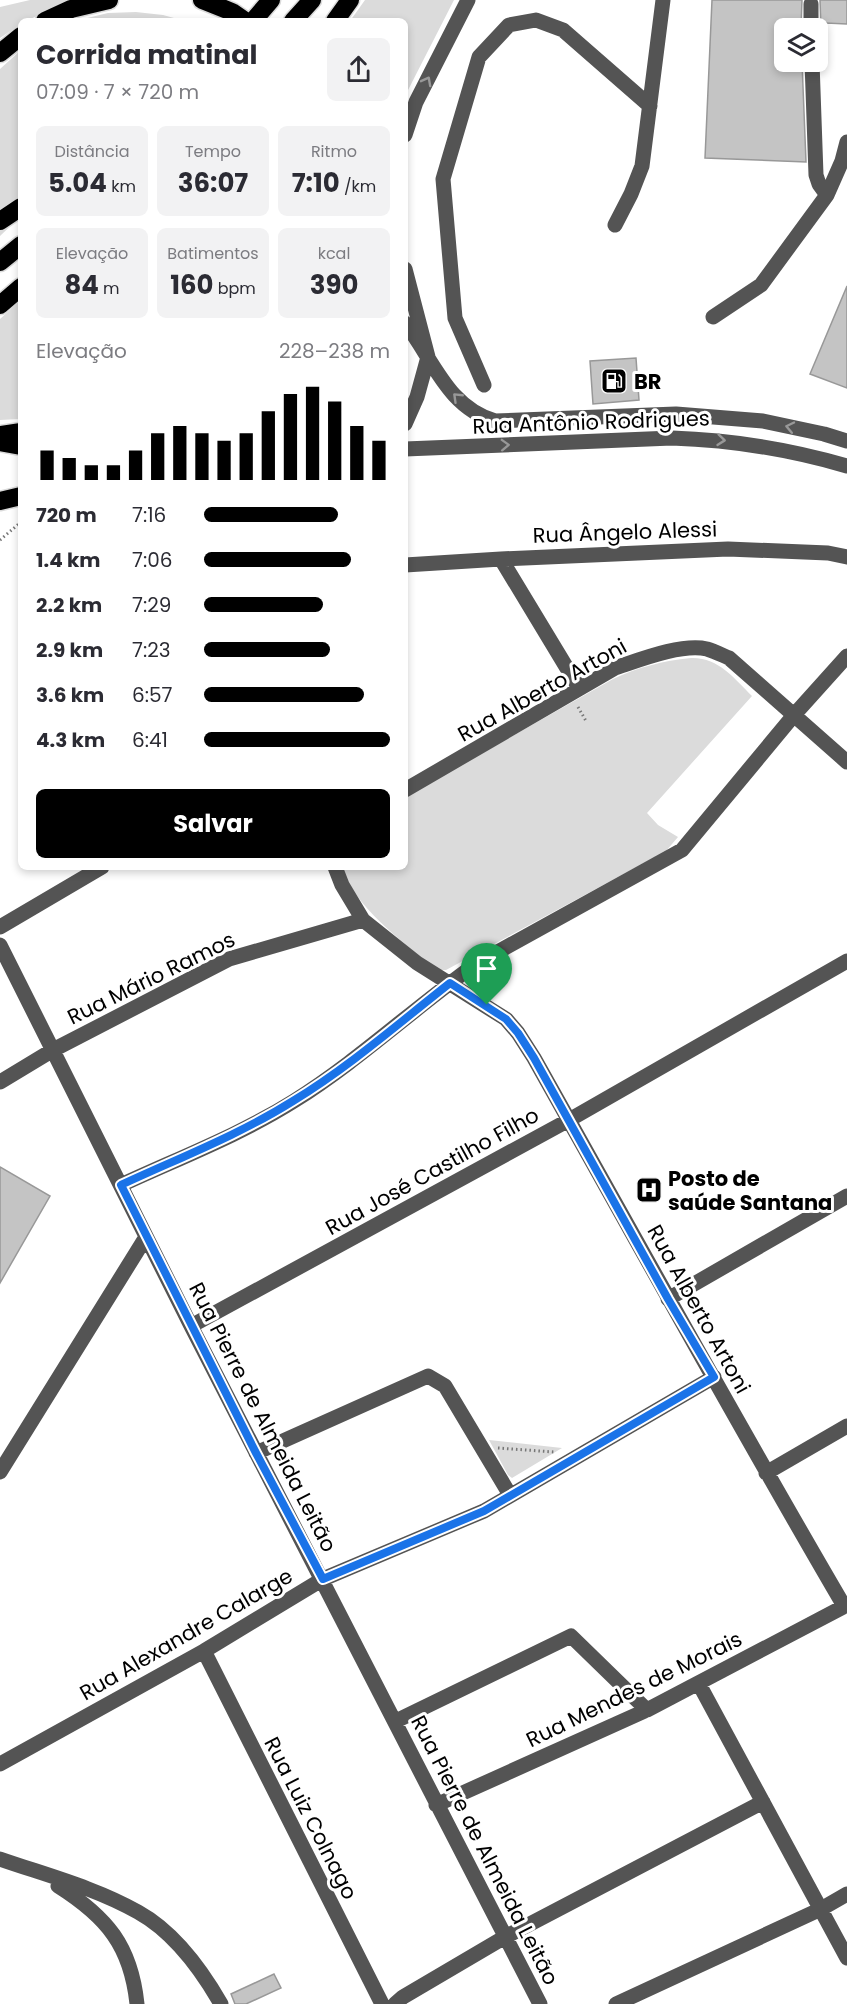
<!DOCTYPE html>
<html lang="pt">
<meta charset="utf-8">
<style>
:root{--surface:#fff;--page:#f2f2f3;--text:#2b2b33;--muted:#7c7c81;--accent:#000}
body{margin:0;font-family:Poppins,sans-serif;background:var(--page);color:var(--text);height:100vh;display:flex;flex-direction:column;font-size:22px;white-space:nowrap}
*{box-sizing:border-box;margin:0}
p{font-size:20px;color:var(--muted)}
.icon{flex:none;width:33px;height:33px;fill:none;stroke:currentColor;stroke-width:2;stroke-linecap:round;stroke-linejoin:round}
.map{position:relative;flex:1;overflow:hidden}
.panel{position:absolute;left:18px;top:18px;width:390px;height:852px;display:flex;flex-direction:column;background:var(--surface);border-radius:9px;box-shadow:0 3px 9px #0003}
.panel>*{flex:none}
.fabs{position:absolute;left:774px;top:18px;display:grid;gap:12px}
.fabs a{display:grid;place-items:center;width:54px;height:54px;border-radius:9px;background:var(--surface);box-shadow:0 3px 9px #0003;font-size:30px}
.pin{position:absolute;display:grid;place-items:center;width:51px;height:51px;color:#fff;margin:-62px -26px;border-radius:50% 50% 50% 0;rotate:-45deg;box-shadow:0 0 6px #0007}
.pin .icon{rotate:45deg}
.round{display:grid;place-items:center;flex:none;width:63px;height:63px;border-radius:9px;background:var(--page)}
.overview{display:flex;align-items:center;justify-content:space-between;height:102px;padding:0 18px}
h1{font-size:27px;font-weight:700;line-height:45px}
.figures{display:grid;grid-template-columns:repeat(3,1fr);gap:9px;height:102px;padding:6px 18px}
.figures div{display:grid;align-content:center;border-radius:9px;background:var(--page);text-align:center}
.figures b{font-size:26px;font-weight:700}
.figures small{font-size:16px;font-weight:400}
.figures p{font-size:16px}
.chart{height:168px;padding:12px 18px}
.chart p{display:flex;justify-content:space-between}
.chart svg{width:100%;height:108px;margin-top:6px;stroke:var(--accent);stroke-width:6}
.primary-button{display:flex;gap:12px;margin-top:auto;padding:12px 18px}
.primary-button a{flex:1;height:69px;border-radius:9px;background:var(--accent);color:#fff;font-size:24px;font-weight:700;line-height:69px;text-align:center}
ul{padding:0 18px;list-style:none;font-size:20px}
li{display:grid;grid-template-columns:96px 72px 1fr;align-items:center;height:45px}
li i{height:15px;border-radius:8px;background:var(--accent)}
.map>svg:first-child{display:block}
.green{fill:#dbdbdb}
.building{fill:#c4c4c4;stroke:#989898;stroke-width:1.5}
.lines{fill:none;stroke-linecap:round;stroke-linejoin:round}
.highway-casing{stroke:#dbdbdb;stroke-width:21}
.path{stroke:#767676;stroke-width:3;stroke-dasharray:1.5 3;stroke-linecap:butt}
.minor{stroke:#545454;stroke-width:15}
.highway{stroke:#000;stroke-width:18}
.oneway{stroke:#989898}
.route-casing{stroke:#fff;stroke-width:12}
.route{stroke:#1a73e8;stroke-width:8}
.labels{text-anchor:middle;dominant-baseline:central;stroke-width:6;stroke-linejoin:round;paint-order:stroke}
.poi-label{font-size:21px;font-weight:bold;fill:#000;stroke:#fff;text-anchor:start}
.street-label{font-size:21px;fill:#000;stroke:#fff}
</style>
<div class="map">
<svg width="847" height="2004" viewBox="0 0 847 2004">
<rect width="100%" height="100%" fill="#fff"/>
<path class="green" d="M30 0H79L54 8 26 21H21V24L0 38V7Z
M365 0H454L405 96V21H350Z
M136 12 163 15 185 21H75L108 13Z
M21 50V216L0 236V69Z
M21 300V419L0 420V319Z
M691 658C718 657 734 678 752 696L647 813 658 825 678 837 666 851 446 970H441L431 966C398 937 358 910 341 867H405V797L613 679C639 667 662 661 691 658Z
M489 1440 562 1448 512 1478 508 1475Z"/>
<path class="building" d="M712 0H802L801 28H784V62H802L806 162 705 158Z
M820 0H847V24L826 23V28H821Z
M847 286V388L810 374Z
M636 358 639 400 593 404 590 361Z
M0 1167 50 1196 0 1283Z
M274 1974 281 1988 246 2004H235L231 1994Z"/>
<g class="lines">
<g class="highway-casing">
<path id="highway" d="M202 0 232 12 245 21
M45 21 71 9 109 0
M253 21 271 0
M293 21 312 0
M335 21 350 0
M0 53 21 36
M0 221 21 207
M0 262 21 245
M0 305 21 287
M0 435 21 432
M0 442 21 446
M0 501 21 496"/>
</g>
<path class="path" d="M0 540 21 522
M578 707 586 721
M498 1448 554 1452"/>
<path class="minor" d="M811 4V28
M812 62 816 175 819 184 827 195
M405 135 416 102 468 0
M615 225 631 194 642 166 663 0
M405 269 428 357 417 397 405 424
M713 317 761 285 827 195 842 161 847 142
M405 323C433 359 447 407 495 421L676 414 763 421 824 434 847 441
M484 385 455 318 443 179 479 57 509 25 536 20 563 30 650 106
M405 449 672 438C732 440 789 449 847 466
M501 559 579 688
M405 565 501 559 728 549 828 553 847 557
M405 790 615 668C639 660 682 643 707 649 714 651 722 655 729 658L847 762
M335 867 342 885 363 920 417 963 506 1019 518 1033 534 1058C637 1241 738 1425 844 1606
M0 927 102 867
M0 945 191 1326 540 2004
M0 1082 53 1050 229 959 363 920
M121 1185C179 1158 240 1135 294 1101 358 1061 414 1008 476 964L682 850 794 715 847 656
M668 1299 847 1196
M191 1326 569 1120 847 961
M256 1453 428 1376 445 1386 510 1495
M0 1472 146 1237
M766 1473 847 1426
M204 1651 382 2004
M699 1684 847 1958
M396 1721 571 1636 647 1710
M0 1764 204 1651 323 1579 484 1511 714 1377
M436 1805 647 1710 847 1605
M0 1859C46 1875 96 1888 138 1912 174 1932 201 1969 221 2004
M58 1886C107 1917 131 1946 137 2004
M395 2004 403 1997 505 1937 763 1802
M616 2004 821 1909 847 1894"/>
<use href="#highway" class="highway"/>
</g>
<defs><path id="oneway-chevron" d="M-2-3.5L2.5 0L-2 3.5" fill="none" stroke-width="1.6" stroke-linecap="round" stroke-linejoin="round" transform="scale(1.5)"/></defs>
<g class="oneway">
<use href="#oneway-chevron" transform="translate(427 81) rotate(-62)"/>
<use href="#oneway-chevron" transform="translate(457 397) rotate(-136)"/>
<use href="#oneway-chevron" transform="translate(790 427) rotate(-168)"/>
<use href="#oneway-chevron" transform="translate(721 440) rotate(6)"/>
<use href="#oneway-chevron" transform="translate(505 445) rotate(-2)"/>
</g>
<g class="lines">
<g class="route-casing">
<path id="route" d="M450 983 506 1019 518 1033 534 1058 668 1299 714 1377 484 1511 323 1579 256 1453 121 1185C179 1158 239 1135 293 1101 349 1067 399 1023 450 983Z"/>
</g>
<use href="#route" class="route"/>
</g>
<defs>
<g id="fuel-square" transform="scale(1.35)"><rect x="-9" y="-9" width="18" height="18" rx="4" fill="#000" stroke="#fff"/><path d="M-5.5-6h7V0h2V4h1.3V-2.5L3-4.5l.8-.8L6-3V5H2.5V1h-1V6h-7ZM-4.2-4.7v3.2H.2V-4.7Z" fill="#fff"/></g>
<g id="hospital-square" transform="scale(1.35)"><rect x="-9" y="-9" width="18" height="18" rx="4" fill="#000" stroke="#fff"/><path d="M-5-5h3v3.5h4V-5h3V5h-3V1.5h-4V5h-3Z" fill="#fff"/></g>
</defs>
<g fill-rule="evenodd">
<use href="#fuel-square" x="614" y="381"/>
<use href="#hospital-square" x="649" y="1190"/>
</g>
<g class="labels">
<g class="poi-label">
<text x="634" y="381">BR</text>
<text x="668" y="1178">Posto de<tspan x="668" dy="24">saúde Santana</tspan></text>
</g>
<g class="street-label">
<text transform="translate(591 422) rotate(-2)">Rua Antônio Rodrigues</text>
<text transform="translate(625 532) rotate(-2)">Rua Ângelo Alessi</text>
<text transform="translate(542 690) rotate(-29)">Rua Alberto Artoni</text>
<text transform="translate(151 978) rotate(-26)">Rua Mário Ramos</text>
<text transform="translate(432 1171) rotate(-29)">Rua José Castilho Filho</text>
<text transform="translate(699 1309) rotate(61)">Rua Alberto Artoni</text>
<text transform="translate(263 1417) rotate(63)">Rua Pierre de Almeida Leitão</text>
<text transform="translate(186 1634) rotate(-30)">Rua Alexandre Calarge</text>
<text transform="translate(634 1689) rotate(-26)">Rua Mendes de Morais</text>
<text transform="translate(311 1818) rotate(63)">Rua Luiz Colnago</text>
<text transform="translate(485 1850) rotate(63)">Rua Pierre de Almeida Leitão</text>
</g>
</g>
</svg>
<div class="fabs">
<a><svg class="icon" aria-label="layers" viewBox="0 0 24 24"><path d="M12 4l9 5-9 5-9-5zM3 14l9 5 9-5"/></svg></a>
</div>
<div class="pin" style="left:487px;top:1005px;background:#1e9e55"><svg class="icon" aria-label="arrive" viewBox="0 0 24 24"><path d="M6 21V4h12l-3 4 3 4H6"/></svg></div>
<section class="panel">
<div class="overview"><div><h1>Corrida matinal</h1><p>07:09 · 7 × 720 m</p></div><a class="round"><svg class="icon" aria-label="share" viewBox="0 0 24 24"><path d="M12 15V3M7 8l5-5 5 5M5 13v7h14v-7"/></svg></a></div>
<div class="figures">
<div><p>Distância</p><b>5.04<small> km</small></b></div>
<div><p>Tempo</p><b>36:07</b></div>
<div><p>Ritmo</p><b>7:10<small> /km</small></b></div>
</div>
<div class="figures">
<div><p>Elevação</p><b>84<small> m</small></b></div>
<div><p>Batimentos</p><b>160<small> bpm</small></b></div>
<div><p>kcal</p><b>390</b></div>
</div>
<div class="chart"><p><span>Elevação</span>228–238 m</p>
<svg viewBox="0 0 160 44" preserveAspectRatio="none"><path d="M5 44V32M15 44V35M25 44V38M35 44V38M45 44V32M55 44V25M65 44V22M75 44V25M85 44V28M95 44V25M105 44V16M115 44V9M125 44V6M135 44V12M145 44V22M155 44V28"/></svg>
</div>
<ul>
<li><b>720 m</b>7:16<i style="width:72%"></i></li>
<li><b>1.4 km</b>7:06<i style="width:79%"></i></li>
<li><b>2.2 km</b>7:29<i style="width:64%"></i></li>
<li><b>2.9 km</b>7:23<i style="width:68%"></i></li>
<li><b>3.6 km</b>6:57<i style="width:86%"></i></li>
<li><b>4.3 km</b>6:41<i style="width:100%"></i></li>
</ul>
<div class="primary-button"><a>Salvar</a></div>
</section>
</div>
